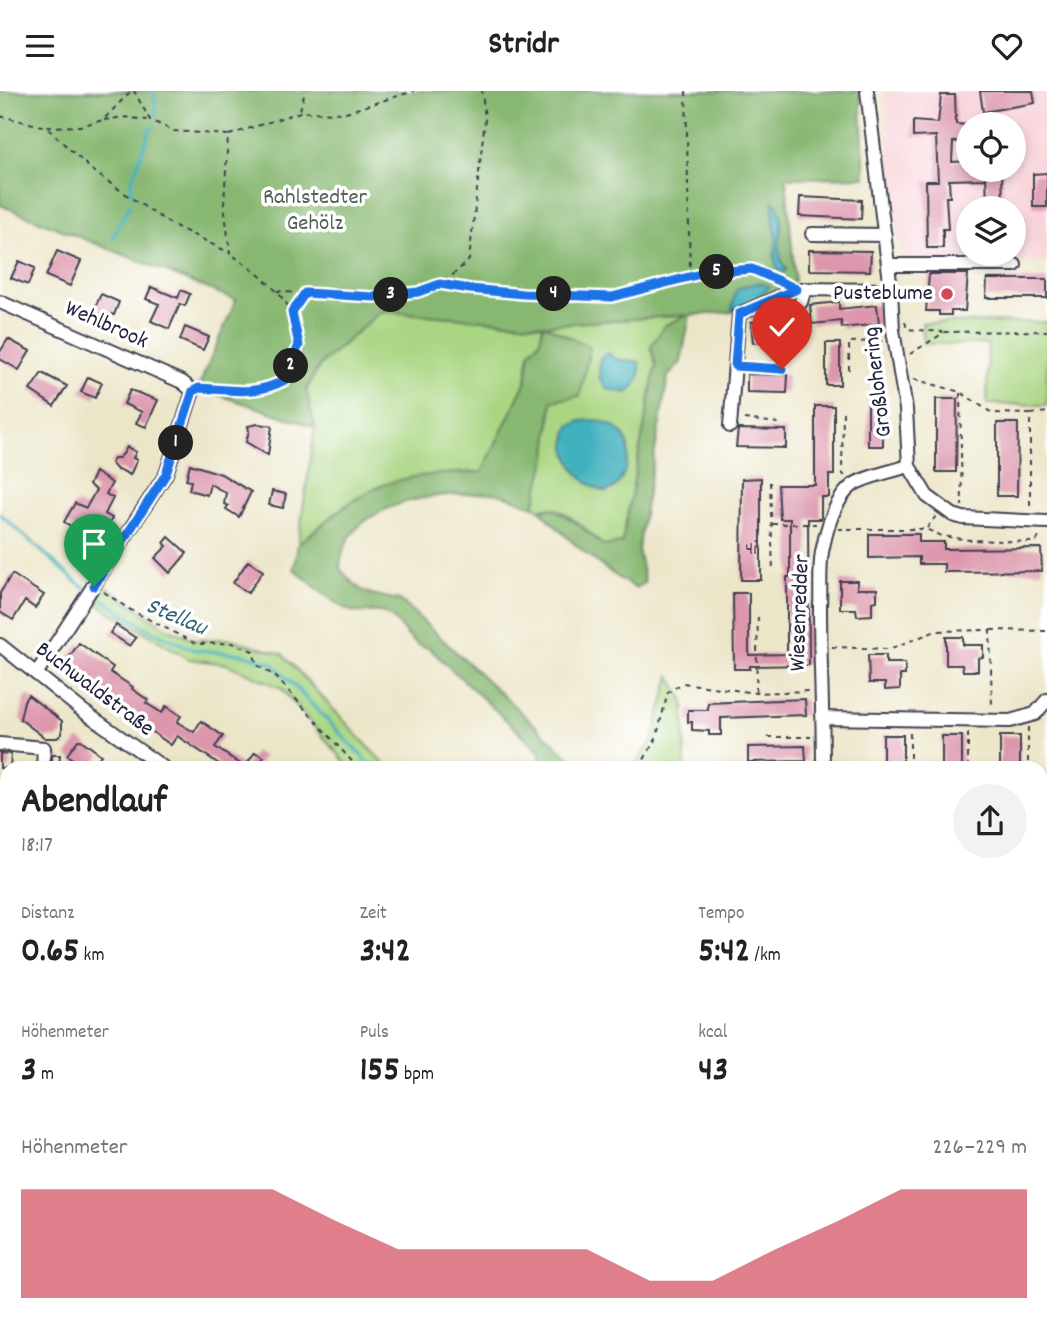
<!DOCTYPE html>
<html lang="de">
<meta charset="utf-8">
<style>
:root{--surface:#fff;--page:#f2f2f2;--text:#222;--muted:#767676;--accent:#d1495b}
body{margin:0;font-family:Dekko,sans-serif;background:var(--page);color:var(--text);height:100vh;display:flex;flex-direction:column;font-size:26px;white-space:nowrap}
*{box-sizing:border-box;margin:0}
p{font-size:23px;color:var(--muted)}
.icon{flex:none;width:38px;height:38px;fill:none;stroke:currentColor;stroke-width:2;stroke-linecap:round;stroke-linejoin:round}
.map{position:relative;flex:1;overflow:hidden}
.side{position:absolute;left:0px;top:670px;width:1048px;height:569px;display:flex;flex-direction:column;background:var(--surface);border-radius:21px 21px 0 0;box-shadow:0 4px 10px #0003}
.side>*{flex:none}
.controls{position:absolute;left:956px;top:21px;display:grid;gap:14px}
.controls a{display:grid;place-items:center;width:70px;height:70px;border-radius:50%;background:var(--surface);box-shadow:0 4px 10px #0003;font-size:35px}
.pin{position:absolute;display:grid;place-items:center;width:60px;height:60px;color:#fff;margin:-72px -30px;border-radius:50% 50% 50% 0;rotate:-45deg;box-shadow:0 0 7px #0007}
.pin .icon{rotate:45deg}
.km{position:absolute;width:35px;height:35px;margin:-18px;border-radius:50%;background:#222;color:#fff;font-size:19px;line-height:35px;text-align:center}
.round{display:grid;place-items:center;flex:none;width:74px;height:74px;border-radius:37px;background:var(--page)}
.head{display:flex;align-items:center;justify-content:space-between;height:119px;padding:0 21px}
h1{font-size:38px;font-weight:700;line-height:52px}
.metrics{display:grid;grid-template-columns:repeat(3,1fr);gap:10px;height:119px;padding:7px 21px}
.metrics div{display:grid;align-content:center}
.metrics b{font-size:35px;font-weight:700}
.metrics small{font-size:19px;font-weight:400}
.metrics p{font-size:19px}
.chart{height:196px;padding:14px 21px}
.chart p{display:flex;justify-content:space-between}
.chart svg{width:100%;height:126px;margin-top:7px;fill:var(--accent);opacity:.7}
header{display:flex;justify-content:space-between;align-items:center;height:91px;padding:0 21px;background:var(--surface);font-size:32px;font-weight:700}
.map>svg:first-child{display:block}
.built{fill:#f7cfd5;fill-rule:evenodd}
.green{fill:#aad683;stroke:#667c5f;stroke-width:2}
.forest{fill:#87b771;stroke:#546c56;stroke-width:2}
.water{fill:#41b0bd;stroke:#32697c;stroke-width:2}
.lines{fill:none;stroke-linecap:round;stroke-linejoin:round}
.stream{stroke:#41b0bd;stroke-width:3.5}
.building{fill:#dd97ad}
.minor-casing{stroke:#403f50;stroke-width:16}
.path{stroke:#403f50;stroke-width:2;stroke-dasharray:5 5;stroke-linecap:butt}
.minor{stroke:#fff;stroke-width:12}
.route-casing{stroke:#fff;stroke-width:14}
.route{stroke:#1a73e8;stroke-width:9}
.poi-dot{fill:#d1495b;stroke:#fff;stroke-width:2.5}
.labels{text-anchor:middle;dominant-baseline:central;stroke-width:7;stroke-linejoin:round;paint-order:stroke}
.number-label{font-size:19px;fill:#513f58}
.park-label{font-size:23px;fill:#526154;stroke:#fff}
.poi-label{font-size:23px;fill:#22223b;stroke:#fff;text-anchor:end}
.street-label{font-size:23px;fill:#22223b;stroke:#fff}
.water-label{font-size:24px;font-style:italic;fill:#306276;stroke:#fff}
</style>
<header><svg class="icon" aria-label="menu" viewBox="0 0 24 24"><path d="M4 6h16M4 12h16M4 18h16"/></svg>Stridr<svg class="icon" aria-label="heart" viewBox="0 0 24 24"><path d="M12 20l-8-8c-3-5 5-10 8-4 3-6 11-1 8 4z"/></svg></header>
<div class="map">
<svg width="1047" height="1238" viewBox="0 0 1047 1238">
<rect width="100%" height="100%" fill="#fff"/>
<filter id="ink" filterUnits="userSpaceOnUse"><feTurbulence type="fractalNoise" baseFrequency=".0143" numOctaves="2"/><feDisplacementMap in="SourceGraphic" scale="14" xChannelSelector="R" yChannelSelector="G"/><feConvolveMatrix kernelMatrix="1 2 1 2 8 2 1 2 1" color-interpolation-filters="sRGB"/></filter>
<filter id="wash" filterUnits="userSpaceOnUse"><feTurbulence type="fractalNoise" baseFrequency=".00686" numOctaves="4" result="noise"/><feDisplacementMap in="SourceGraphic" scale="28" xChannelSelector="R" yChannelSelector="G"/><feGaussianBlur stdDeviation="1.57" result="paint"/><feColorMatrix in="noise" values="0 0 0 0 0 0 0 0 0 0 0 0 0 0 0 0 0 1.4 0 .05"/><feComposite in="paint" operator="in"/></filter>
<g filter="url(#wash)">
<rect width="100%" height="100%" fill="#ece6c9"/>
<path class="built" d="M886 0H1047V172L901 170 884 17ZM968 33H1013V79H968ZM968 117H1013V163H968Z"/>
<path class="green" d="M381 220 543 234 690 224 651 255 656 274 622 452 604 455C590 443 573 424 555 418 547 415 541 420 534 415L547 365 552 310 543 234 540 250 530 261 526 290 482 382C443 382 405 385 369 401 345 411 319 436 298 453L315 336 306 299 320 274Z
M1047 231V314L987 313 988 253H924L922 232Z
M105 495 167 537 195 549 231 548 282 563 388 677H350L281 597 227 573 189 568 94 511Z
M670 585 684 610 685 677H634L653 648Z
M1041 1227 1045 1238 981 1232H1041Z"/>
<path class="forest" d="M0 0H860L865 86 786 87 795 190 734 221 690 224 681 271 668 285 638 458 645 492 635 497C599 476 568 449 540 419L553 417 578 433 604 455 622 452 656 274 651 255 665 234 688 224 545 234 590 256 580 305 552 310 547 365 534 415C522 412 510 405 498 403 490 401 480 403 471 403 422 403 343 416 340 477 361 504 367 503 400 509L581 677H537L540 673V661L429 557C407 553 404 535 388 524 377 517 363 524 351 520 337 516 307 489 294 478L298 453C320 436 341 418 364 403 397 383 445 382 482 381L526 290 530 261 540 250 543 234 381 220 320 274 306 299 315 336 198 297 236 209 0 114Z
M1047 710V761L1041 763V712Z
M1041 1028H1047V1103H1041Z"/>
<path class="water" d="M773 110C789 124 777 146 780 164 781 169 784 175 786 179L784 181 779 180C770 165 778 160 776 146 774 133 773 123 773 110Z
M758 192 769 195V197L749 212 732 219C735 195 735 197 758 192Z
M608 262 616 268 639 271C642 286 638 293 628 302L607 298 599 286 600 267Z
M596 329C608 332 623 338 627 351 631 362 625 387 616 395 613 398 609 399 606 401 579 393 557 362 570 335L580 330Z"/>
<g class="lines">
<path class="stream" d="M154 0 156 25
M132 104 131 92 149 41 153 35
M112 147 130 114
M0 423 78 492 146 537 195 559 242 563 272 572 362 665 370 677
M1041 1043H1047"/>
</g>
<g id="blocks">
<path class="building" d="M980 0H1033L1035 12 983 21Z
M941 4H955L956 33 968 34V50L953 51 952 71 968 70V79H984L985 88 949 89 950 106H946L948 138H943V157H927L926 90H938L936 45 913 46V30L938 32Z
M986 80H1002L1003 117H987Z
M1047 82V116H1033V83Z
M800 106 862 109 861 128 799 125Z
M809 159 871 160 870 180 809 179Z
M57 160 81 170 70 195 46 185Z
M19 170 35 177 28 194 11 187Z
M929 183H968L965 220H951V224H939V220H926Z
M987 188H1047V207H986Z
M151 196 178 207 181 199 190 203 185 215 180 213 169 238 151 230 159 213 146 208Z
M101 203 119 211 114 224 111 223 109 227 93 221Z
M839 211V218L877 214 879 233 842 237 841 230 812 233 810 214Z
M769 230 770 235 788 234 790 255 772 257 771 250 753 252 751 231Z
M185 236 209 246 203 259 180 249Z
M8 248 30 260 19 279 0 268V261Z
M826 252H840V294H826Z
M42 282 67 295 54 315 30 299Z
M747 283 788 284 787 302 747 301Z
M88 286 102 292 95 307 81 301Z
M130 299 158 309 146 336 136 332 142 321 124 313Z
M868 304H883V355H868Z
M936 308H957L956 381H936Z
M815 315H834V384H829V406H821V428H808L809 574 750 575V578H734L733 502H749V564L787 563V486H790V428H780L778 394H815Z
M997 332H1018L1017 405H997Z
M258 333 272 335 268 364 246 351 249 340 248 335Z
M738 338 786 339V357L736 356Z
M127 356 136 361 133 367 137 369 130 384 119 378 118 380 111 372 115 367H119L123 363Z
M190 373 221 383 251 401 239 426 226 418 228 415 224 413 226 402 210 393 207 404 189 399 191 390 186 389Z
M95 381 112 392 106 403 113 407 105 423 112 427 108 436 104 434 93 454 80 447 83 442 64 431 75 412 86 417 96 399 89 394Z
M761 387V489H741L742 388Z
M272 400 286 403 283 417 269 414Z
M869 443H919V451H944V458L1041 457 1042 480 944 481V473H919V466L869 467Z
M169 446 187 462 170 482 155 467 167 455 164 452Z
M248 470 263 480 248 502 233 492Z
M12 483 44 504 35 517 25 510 13 529 0 521V502Z
M840 490H857V498H877V510L872 511V524L857 525 856 518H840Z
M116 534 136 547 130 555 110 542Z
M946 546H963V554H983V566L978 567V580H963L962 574H946Z
M79 552 113 576 110 581 133 596 132 598 148 609 146 612 162 622 166 615 181 625 177 631 194 641 201 630 223 645 215 656 245 676 255 661 264 666 256 677H216L219 673 177 645 171 654 141 633 145 628 133 620 130 625 62 577Z
M868 564H886V572H905V584H900V598L885 599V592H869Z
M28 604 62 630V643L57 647H45L20 628 24 610Z
M805 608 806 624 721 627V644H709V640L692 639V631H688V619H708V612Z
M883 644H903V677H883Z
M942 645H962V677H942Z
M1000 645H1020V677H1000Z
M78 649H81L101 664 91 677H84L67 664Z
M805 655 806 670 748 671V656Z
M0 662 11 663 10 677H0Z
M52 664H60L59 677H52Z"/>
</g>
</g>
<g filter="url(#ink)">
<use href="#blocks" fill-opacity="0" stroke="#403f50" stroke-width="2"/>
<g class="lines">
<g class="minor-casing">
<path id="minor" d="M867 0 891 199 893 239 906 318 909 375 927 405 953 424 963 427 1047 431
M812 143 885 144
M888 174H1015
M773 209 781 218H795L801 211 805 198
M0 211 182 291 193 300 166 383 36 583
M730 335 739 223 797 198 891 199
M0 554 83 620 164 677
M823 627 1010 630 1035 623 1047 609
M0 653 44 657 43 677
M823 677C823 623 820 570 820 515 821 498 819 479 822 461 826 440 834 408 853 394 861 387 896 379 909 375
M0 928H7
M0 1091 7 1090
M0 1176 6 1174
M579 1232 597 1238
M868 1238 872 1233H876L900 1238"/>
</g>
<path class="path" d="M686 0 690 185
M300 19 305 0
M0 25 46 36 94 81 133 108 169 132 230 162 224 113 228 44 174 40 150 29 134 0
M104 29 123 26 147 29
M47 36 80 35 103 29 131 0
M229 44 300 21 343 22 414 0
M441 193 470 198 523 203 612 206 704 182 753 178 782 191
M277 200C322 204 399 215 439 193 450 188 460 177 469 169L485 28 482 0
M293 220 305 202
M905 231 907 238 943 241
M910 263 945 241 1047 240
M748 276 781 278
M849 279V251L883 250
M914 288 960 301 992 322 1030 323V418
M205 297C236 299 257 304 285 289 290 279 298 264 299 253 301 212 260 184 231 163
M960 302 962 415
M843 321 842 382 845 385
M1031 323 1047 321
M744 328 778 332
M770 391 773 481
M772 433H816
M927 437 936 425
M838 438H926L942 445 970 449 1035 451 1041 444
M104 501 129 518 196 553 232 552 253 560 257 574 276 586 358 677
M991 539 1047 540
M832 556 889 558 936 540 990 539 992 617
M756 601 758 525
M1028 636V677
M767 646H811
M639 677 656 648 668 601 683 592 756 602 808 600
M910 677V640
M968 677V641
M1041 727 1047 726
M1041 987H1045L1047 979
M0 1220 9 1238
M699 1238 700 1232
M763 1238 764 1232"/>
<use href="#minor" class="minor"/>
</g>
</g>
<g class="lines" filter="url(#ink)">
<g class="route-casing">
<path id="route" d="M94 495 166 383 193 300 199 297C232 299 255 305 285 289L299 254 292 221 305 202 374 206 418 201 440 193 470 198 523 203 612 206 704 182 752 178 797 198 739 223 735 275 782 278"/>
</g>
<use href="#route" class="route"/>
</g>
<circle class="poi-dot" cx="947" cy="203" r="7"/>
<g class="labels">
<g class="number-label">
<text x="751" y="459">4i</text>
</g>
<g class="park-label">
<text x="315" y="107">Rahlstedter<tspan x="315" dy="26">Gehölz</tspan></text>
</g>
<g class="poi-label">
<text x="933" y="203">Pusteblume</text>
</g>
<g class="street-label">
<text transform="translate(106 235) rotate(24)">Wehlbrook</text>
<text transform="translate(879 291) rotate(-97)">Großlohering</text>
<text transform="translate(801 522) rotate(-88)">Wiesenredder</text>
<text transform="translate(94 599) rotate(37)">Buchwaldstraße</text>
</g>
<g class="water-label">
<text transform="translate(176 527) rotate(23)">Stellau</text>
</g>
</g>
</svg>
<div class="controls">
<a><svg class="icon" aria-label="locate" viewBox="0 0 24 24"><circle cx="12" cy="12" r="6"/><path d="M12 2v4M12 18v4M2 12h4M18 12h4"/></svg></a>
<a><svg class="icon" aria-label="layers" viewBox="0 0 24 24"><path d="M12 4l9 5-9 5-9-5zM3 14l9 5 9-5"/></svg></a>
</div>
<div class="pin" style="left:94px;top:495px;background:#1e9e55"><svg class="icon" aria-label="arrive" viewBox="0 0 24 24"><path d="M6 21V4h12l-3 4 3 4H6"/></svg></div>
<div class="pin" style="left:782px;top:278px;background:#d93025"><svg class="icon" aria-label="check" viewBox="0 0 24 24"><path d="M5 12l5 5 9-10"/></svg></div>
<b class="km" style="left:176px;top:352px">1</b>
<b class="km" style="left:291px;top:275px">2</b>
<b class="km" style="left:391px;top:204px">3</b>
<b class="km" style="left:554px;top:203px">4</b>
<b class="km" style="left:717px;top:181px">5</b>
<section class="side">
<div class="head"><div><h1>Abendlauf</h1><p>18:17</p></div><a class="round"><svg class="icon" aria-label="share" viewBox="0 0 24 24"><path d="M12 15V3M7 8l5-5 5 5M5 13v7h14v-7"/></svg></a></div>
<div class="metrics">
<div><p>Distanz</p><b>0.65<small> km</small></b></div>
<div><p>Zeit</p><b>3:42</b></div>
<div><p>Tempo</p><b>5:42<small> /km</small></b></div>
</div>
<div class="metrics">
<div><p>Höhenmeter</p><b>3<small> m</small></b></div>
<div><p>Puls</p><b>155<small> bpm</small></b></div>
<div><p>kcal</p><b>43</b></div>
</div>
<div class="chart"><p><span>Höhenmeter</span>226–229 m</p>
<svg viewBox="0 0 160 44" preserveAspectRatio="none"><path d="M0 44V6L10 6L20 6L30 6L40 6L50 17L60 27L70 27L80 27L90 27L100 38L110 38L120 27L130 17L140 6L150 6L160 6V44z"/></svg>
</div>
</section>
</div>
